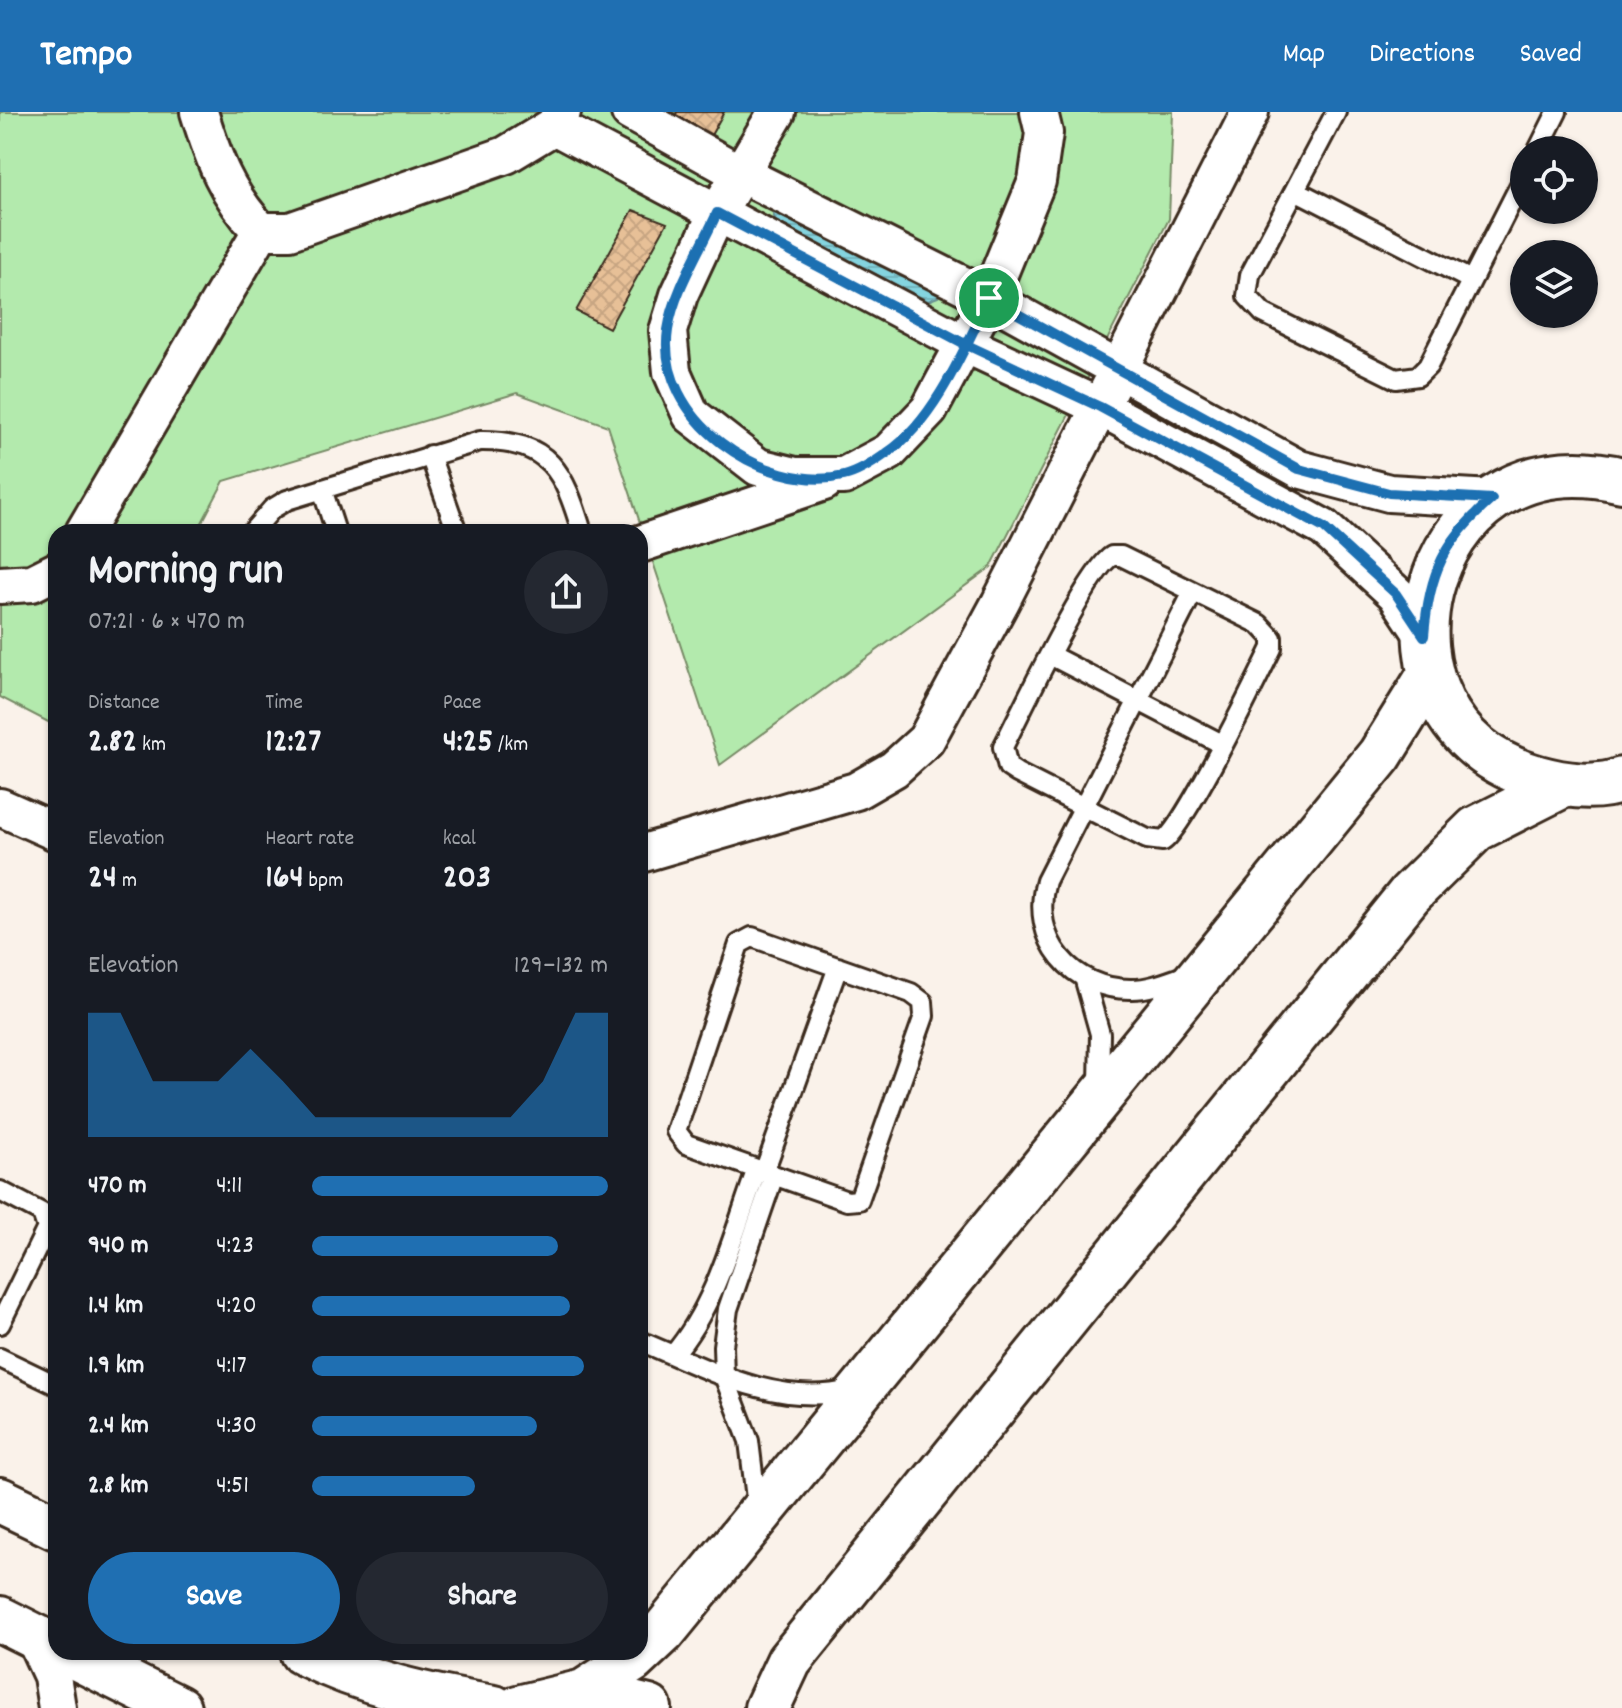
<!DOCTYPE html>
<meta charset="utf-8">
<style>
:root{--surface:#171b24;--page:#242831;--text:#f1f3f6;--muted:#9ea1a6;--accent:#1f6fb2}
body{margin:0;font-family:Dekko,sans-serif;background:var(--page);color:var(--text);height:100vh;display:flex;flex-direction:column;font-size:30px;white-space:nowrap}
*{box-sizing:border-box;margin:0}
p{font-size:26px;color:var(--muted)}
.icon{flex:none;width:44px;height:44px;fill:none;stroke:currentColor;stroke-width:2;stroke-linecap:round;stroke-linejoin:round}
.map{position:relative;flex:1;overflow:hidden}
.side{position:absolute;left:48px;top:412px;width:600px;height:1136px;display:flex;flex-direction:column;background:var(--surface);border-radius:24px;box-shadow:0 2px 6px #0004}
.side>*{flex:none}
.fabs{position:absolute;left:1510px;top:24px;display:grid;gap:16px}
.fabs a{display:grid;place-items:center;width:88px;height:88px;border-radius:50%;background:var(--surface);box-shadow:0 2px 6px #0004;font-size:40px}
.pin{position:absolute;display:grid;place-items:center;width:68px;height:68px;color:#fff;margin:-34px;border:4px solid #fff;border-radius:50%;box-shadow:0 2px 8px #0007}
.round{display:grid;place-items:center;flex:none;width:84px;height:84px;border-radius:42px;background:var(--page)}
.summary{display:flex;align-items:center;justify-content:space-between;height:136px;padding:0 40px}
h1{font-size:44px;font-weight:800;line-height:60px}
.stats{display:grid;grid-template-columns:repeat(3,1fr);gap:12px;height:136px;padding:8px 40px}
.stats div{display:grid;align-content:center}
.stats b{font-size:34px;font-weight:800}
.stats small{font-size:22px;font-weight:400}
.stats p{font-size:22px}
.chart{height:224px;padding:16px 40px}
.chart p{display:flex;justify-content:space-between}
.chart svg{width:100%;height:144px;margin-top:8px;fill:var(--accent);opacity:.7}
.primary-button{display:flex;gap:16px;margin-top:auto;padding:16px 40px}
.primary-button a{flex:1;height:92px;border-radius:48px;background:var(--accent);color:#fff;font-size:32px;font-weight:800;line-height:92px;text-align:center}
.primary-button a+a{background:var(--page);color:var(--text)}
ul{padding:0 40px;list-style:none;font-size:26px}
li{display:grid;grid-template-columns:128px 96px 1fr;align-items:center;height:60px}
li i{height:20px;border-radius:10px;background:var(--accent)}
header{display:flex;align-items:center;gap:48px;box-sizing:border-box;height:112px;padding:0 40px;background:var(--accent);color:#fff}
header strong{font-size:38px}
nav{display:flex;gap:44px;margin-inline-start:auto;font-size:28px}
.map>svg:first-child{display:block}
.park{fill:#b3eaad;stroke:#778a66;stroke-width:2}
.water{fill:url(#water-rules);stroke:#679092;stroke-width:2}
.building{fill:url(#building-cross-hatch);stroke:#3b2a1e;stroke-width:2}
.lines{fill:none;stroke-linecap:round;stroke-linejoin:round}
.lane-casing{stroke:#3b2a1e;stroke-width:24}
.street-casing{stroke:#3b2a1e;stroke-width:42}
.secondary-casing{stroke:#3b2a1e;stroke-width:50}
.lane{stroke:#fff;stroke-width:18}
.street{stroke:#fff;stroke-width:36}
.secondary{stroke:#fff;stroke-width:44}
.route-casing{stroke:#fff;stroke-width:16}
.route{stroke:#1f6fb2;stroke-width:10}
</style>
<header>
<strong>Tempo</strong>
<nav><a>Map</a><a>Directions</a><a>Saved</a></nav>
</header>
<div class="map">
<svg width="1622" height="1596" viewBox="0 0 1622 1596">
<defs>
<pattern id="water-rules" width="6" height="5" patternUnits="userSpaceOnUse" patternTransform="scale(2)"><rect width="6" height="5" fill="#84d4df"/><path d="M0 2.5h6" fill="none" stroke="#73b6bf"/></pattern>
<pattern id="building-cross-hatch" width="8" height="8" patternUnits="userSpaceOnUse" patternTransform="scale(2)"><rect width="8" height="8" fill="#e7c097"/><path d="M0 0l8 8M0 8l8-8" fill="none" stroke="#c7a582"/></pattern>
</defs>
<rect width="100%" height="100%" fill="#faf2ea"/>
<filter id="ink" filterUnits="userSpaceOnUse"><feTurbulence type="fractalNoise" baseFrequency=".0125" numOctaves="2"/><feDisplacementMap in="SourceGraphic" scale="16" xChannelSelector="R" yChannelSelector="G"/><feConvolveMatrix kernelMatrix="1 2 1 2 8 2 1 2 1" color-interpolation-filters="sRGB"/></filter>
<g filter="url(#ink)">
<path class="park" d="M0 0H1173L1169 107 991 455 720 653 608 314 517 281 224 369 197 420H56V614L0 585Z"/>
<path class="water" d="M776 97 940 180 938 185 928 189 776 112 773 101Z"/>
<path class="building" d="M677 0H724L710 25 674 7Z
M633 98 667 111 609 216 576 199Z"/>
<g class="lines">
<g class="lane-casing">
<path id="lane" d="M1336 0 1250 163 1247 184 1263 201 1396 267 1418 264 1428 254 1524 65
M1538 38 1557 0
M1295 78 1471 168
M430 343 457 420
M322 377 336 420
M252 420 272 397 287 388 480 329C550 328 564 360 582 420
M1112 444H1121L1259 512 1272 526V536C1257 567 1183 718 1163 729L1147 727 1017 661 1008 655 1003 635C1020 602 1088 457 1112 444Z
M1050 543 1222 632
M752 825 911 881 923 890 924 904 859 1088 847 1089 686 1032 676 1019 739 832Z
M1187 863C1169 869 1151 877 1132 877 1072 878 1029 827 1046 769L1193 480
M1084 865 1100 922 1099 972
M764 1060 838 855
M0 1079 42 1101 47 1116 0 1212
M640 1229C707 1257 777 1296 851 1278
M673 1243C717 1192 734 1119 757 1057
M0 1246 56 1273
M757 1395 749 1329 724 1264 723 1234 728 1197 774 1063"/>
</g>
<g class="street-casing">
<path id="street" d="M199 0C214 48 226 82 261 119H290L506 43 554 14 562 0
M630 0 741 62 989 186 1299 357 1389 381 1492 387
M777 0 717 101 679 183 668 219 672 260 691 303 758 355 795 364H844L889 340 929 298 989 186 1037 69 1044 21 1039 0
M554 14 967 233 1100 295 1324 416 1396 482 1424 524
M84 420 261 119
M640 432 824 370
M0 473 32 471 56 459
M0 695 56 720
M640 742 856 679 894 657 926 628 1000 491 1250 0
M33 1523 52 1564 57 1596"/>
</g>
<g class="secondary-casing">
<path id="secondary" d="M1622 368C1414 317 1348 614 1538 666 1563 673 1597 678 1622 668
M0 1388 56 1415
M0 1507 56 1535
M66 1540 178 1596
M302 1540C364 1571 427 1585 494 1596
M584 1580 633 1548 663 1520 1380 643 1431 561
M518 1596 584 1580 649 1596
M767 1596 789 1549 1410 782 1476 717 1563 673"/>
</g>
<use href="#lane" class="lane"/>
<use href="#street" class="street"/>
<use href="#secondary" class="secondary"/>
</g>
</g>
<g class="lines" filter="url(#ink)">
<g class="route-casing">
<path id="route" d="M989 186C965 236 934 310 887 341 876 349 857 361 844 364 764 382 655 306 668 218 674 178 701 137 717 101L967 233 1100 295 1324 416 1396 482 1424 524C1429 460 1444 429 1492 387L1389 381 1299 357 989 186"/>
</g>
<use href="#route" class="route"/>
</g>
</svg>
<div class="fabs">
<a><svg class="icon" aria-label="locate" viewBox="0 0 24 24"><circle cx="12" cy="12" r="6"/><path d="M12 2v4M12 18v4M2 12h4M18 12h4"/></svg></a>
<a><svg class="icon" aria-label="layers" viewBox="0 0 24 24"><path d="M12 4l9 5-9 5-9-5zM3 14l9 5 9-5"/></svg></a>
</div>
<div class="pin" style="left:989px;top:186px;background:#1e9e55"><svg class="icon" aria-label="arrive" viewBox="0 0 24 24"><path d="M6 21V4h12l-3 4 3 4H6"/></svg></div>
<section class="side">
<div class="summary"><div><h1>Morning run</h1><p>07:21 · 6 × 470 m</p></div><a class="round"><svg class="icon" aria-label="share" viewBox="0 0 24 24"><path d="M12 15V3M7 8l5-5 5 5M5 13v7h14v-7"/></svg></a></div>
<div class="stats">
<div><p>Distance</p><b>2.82<small> km</small></b></div>
<div><p>Time</p><b>12:27</b></div>
<div><p>Pace</p><b>4:25<small> /km</small></b></div>
</div>
<div class="stats">
<div><p>Elevation</p><b>24<small> m</small></b></div>
<div><p>Heart rate</p><b>164<small> bpm</small></b></div>
<div><p>kcal</p><b>203</b></div>
</div>
<div class="chart"><p><span>Elevation</span>129–132 m</p>
<svg viewBox="0 0 160 44" preserveAspectRatio="none"><path d="M0 44V6L10 6L20 27L30 27L40 27L50 17L60 27L70 38L80 38L90 38L100 38L110 38L120 38L130 38L140 27L150 6L160 6V44z"/></svg>
</div>
<ul>
<li><b>470 m</b>4:11<i style="width:100%"></i></li>
<li><b>940 m</b>4:23<i style="width:83%"></i></li>
<li><b>1.4 km</b>4:20<i style="width:87%"></i></li>
<li><b>1.9 km</b>4:17<i style="width:92%"></i></li>
<li><b>2.4 km</b>4:30<i style="width:76%"></i></li>
<li><b>2.8 km</b>4:51<i style="width:55%"></i></li>
</ul>
<div class="primary-button"><a>Save</a><a>Share</a></div>
</section>
</div>
